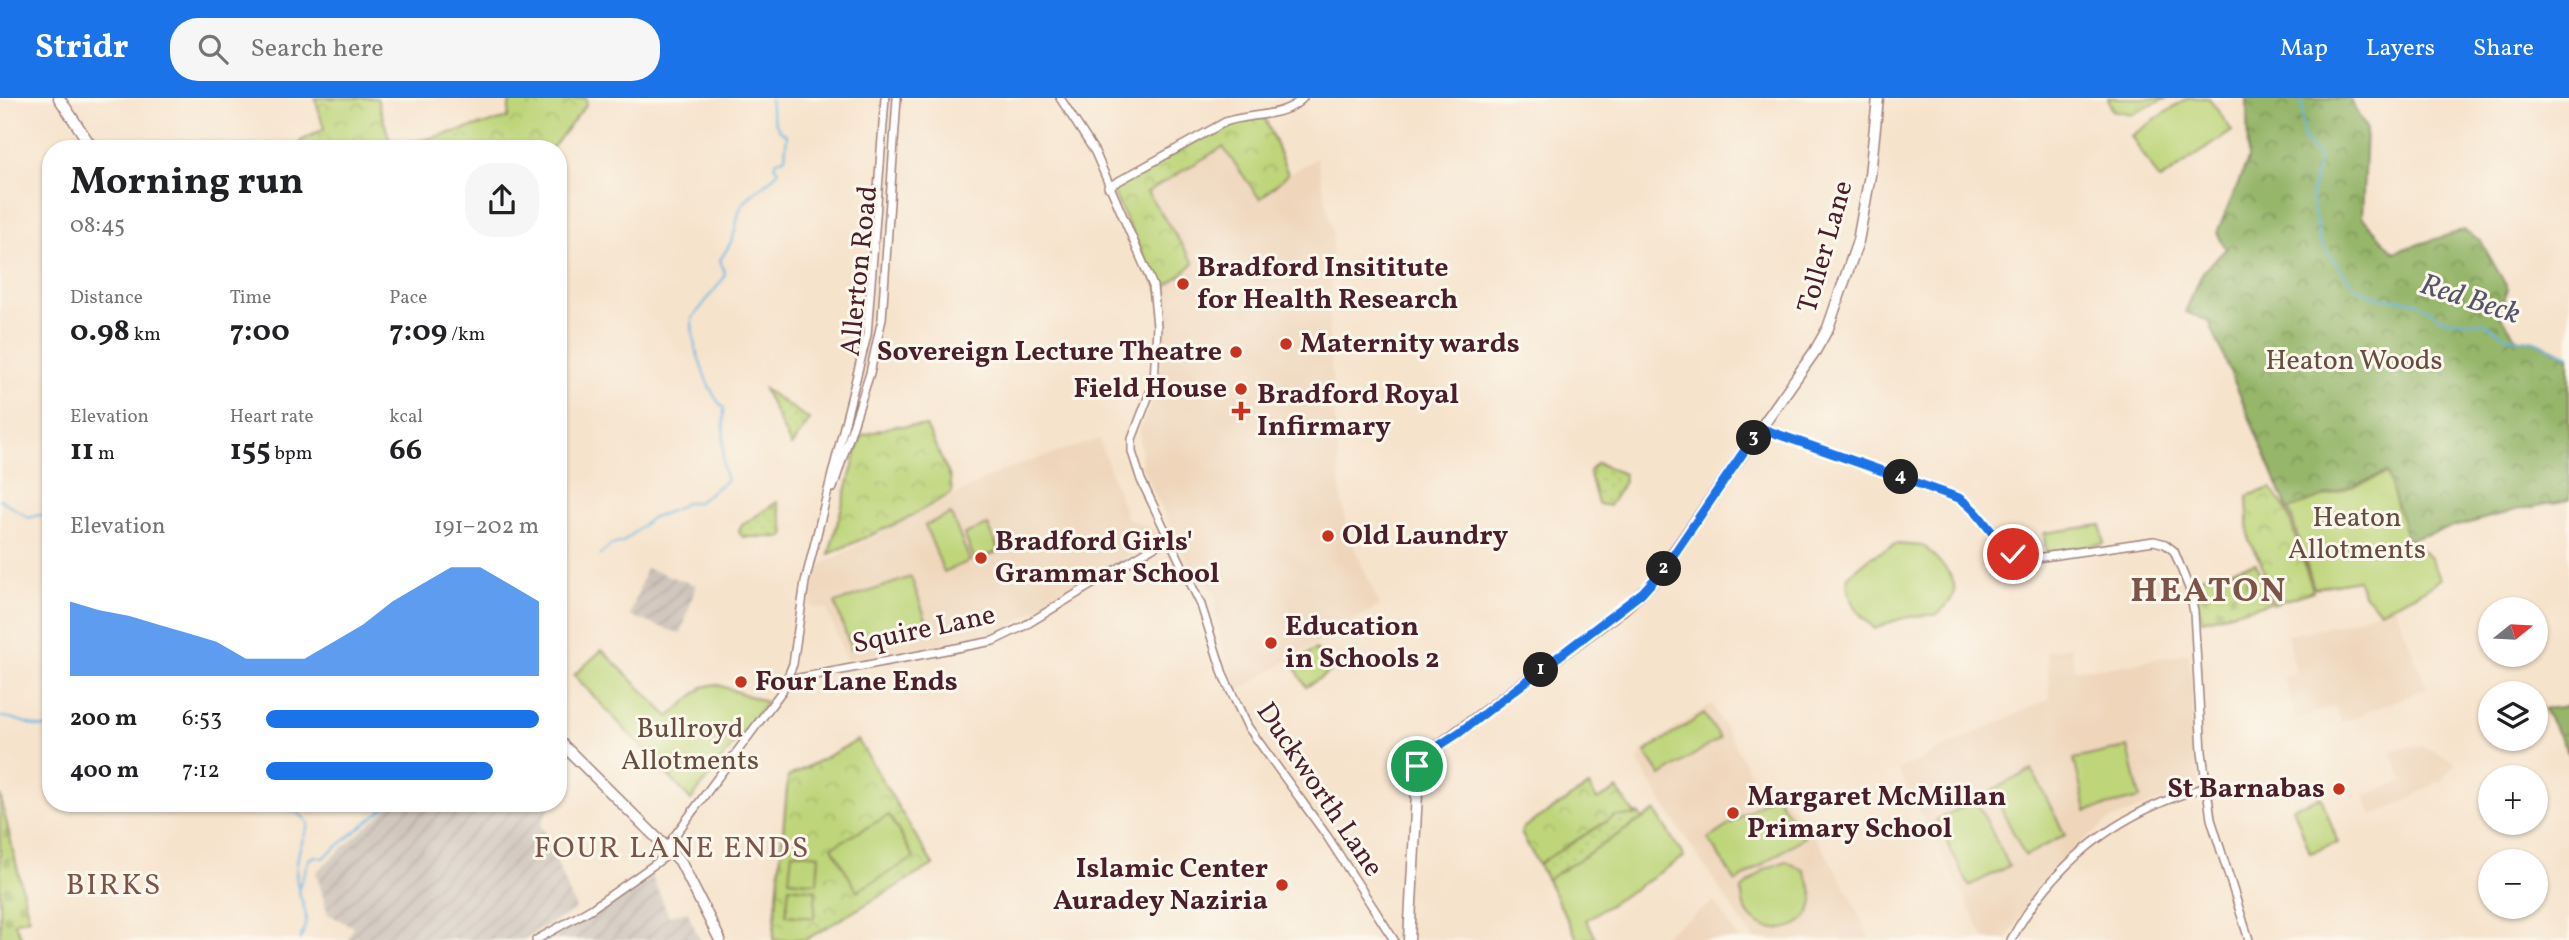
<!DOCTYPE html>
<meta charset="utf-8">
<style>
:root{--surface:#fff;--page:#f6f6f6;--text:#202124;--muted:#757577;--accent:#1a73e8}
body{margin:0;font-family:Vollkorn,serif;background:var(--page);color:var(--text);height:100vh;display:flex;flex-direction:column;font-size:26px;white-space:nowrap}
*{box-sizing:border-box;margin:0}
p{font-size:23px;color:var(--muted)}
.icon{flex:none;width:38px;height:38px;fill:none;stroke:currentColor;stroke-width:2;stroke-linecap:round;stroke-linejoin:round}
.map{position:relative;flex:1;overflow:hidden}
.sheet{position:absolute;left:42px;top:42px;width:525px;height:672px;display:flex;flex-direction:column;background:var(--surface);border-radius:28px;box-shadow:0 2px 5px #0004}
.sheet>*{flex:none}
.needle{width:46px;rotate:72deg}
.fabs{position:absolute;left:2478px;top:499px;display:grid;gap:14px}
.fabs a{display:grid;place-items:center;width:70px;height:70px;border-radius:50%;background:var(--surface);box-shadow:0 2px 5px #0004;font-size:35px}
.pin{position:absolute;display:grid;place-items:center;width:60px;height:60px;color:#fff;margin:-30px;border:4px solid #fff;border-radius:50%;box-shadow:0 2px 7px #0007}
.km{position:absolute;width:35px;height:35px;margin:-18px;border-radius:50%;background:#222;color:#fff;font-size:19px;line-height:35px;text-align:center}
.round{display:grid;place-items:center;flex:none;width:74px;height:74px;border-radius:28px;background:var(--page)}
.overview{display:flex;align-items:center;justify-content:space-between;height:119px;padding:0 28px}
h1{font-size:38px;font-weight:700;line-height:52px}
.stats{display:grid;grid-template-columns:repeat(3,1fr);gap:10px;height:119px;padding:7px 28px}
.stats div{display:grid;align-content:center}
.stats b{font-size:30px;font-weight:700}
.stats small{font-size:19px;font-weight:400}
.stats p{font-size:19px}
.chart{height:196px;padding:14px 28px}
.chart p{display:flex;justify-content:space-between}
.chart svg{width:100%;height:126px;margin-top:7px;fill:var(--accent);opacity:.7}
ul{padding:0 28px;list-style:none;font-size:23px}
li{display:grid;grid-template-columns:112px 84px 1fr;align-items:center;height:52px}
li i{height:18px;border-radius:9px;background:var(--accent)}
header{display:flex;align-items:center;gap:42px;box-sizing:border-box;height:98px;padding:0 35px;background:var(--accent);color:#fff}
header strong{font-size:33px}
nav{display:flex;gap:38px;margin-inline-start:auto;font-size:24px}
.search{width:490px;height:63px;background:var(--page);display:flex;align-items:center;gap:18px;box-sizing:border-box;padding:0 24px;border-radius:28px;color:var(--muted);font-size:26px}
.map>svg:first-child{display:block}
.built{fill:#efd6bb}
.industrial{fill:url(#industrial-furrows)}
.grass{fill:url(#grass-dots);stroke:#847a52;stroke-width:2}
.forest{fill:url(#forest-crowns);stroke:#706a4a;stroke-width:2}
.cemetery{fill:url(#cemetery-stones);stroke:#847a52;stroke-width:2}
.park{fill:url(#park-crowns);stroke:#847a52;stroke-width:2}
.garden{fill:#bed57a;stroke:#847a52;stroke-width:2}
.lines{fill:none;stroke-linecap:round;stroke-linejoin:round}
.stream{stroke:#6bb5e3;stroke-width:2}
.minor-casing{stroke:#a0817c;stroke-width:10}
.major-casing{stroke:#a0817c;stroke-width:13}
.minor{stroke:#fff;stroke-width:7}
.major{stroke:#fff;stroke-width:10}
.route-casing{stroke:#fff;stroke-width:14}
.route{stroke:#1a73e8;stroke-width:9}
.poi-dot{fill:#c8321e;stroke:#fbf7ec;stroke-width:2.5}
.labels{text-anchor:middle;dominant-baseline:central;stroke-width:6;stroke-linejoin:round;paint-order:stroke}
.street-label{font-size:28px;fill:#4a1f2b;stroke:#fbf7ec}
.poi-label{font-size:28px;font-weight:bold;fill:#4a1f2b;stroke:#fbf7ec;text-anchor:start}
.park-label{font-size:28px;fill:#674c3f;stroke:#fbf7ec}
.water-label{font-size:30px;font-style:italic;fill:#56546b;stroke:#fbf7ec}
.neighbourhood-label{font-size:30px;letter-spacing:2px;fill:#7e5448;stroke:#fbf7ec}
.district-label{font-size:35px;font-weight:bold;letter-spacing:2px;fill:#7e5448;stroke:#fbf7ec}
</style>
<header>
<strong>Stridr</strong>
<div class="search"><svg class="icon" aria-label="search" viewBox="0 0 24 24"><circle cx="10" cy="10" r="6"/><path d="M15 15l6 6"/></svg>Search here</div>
<nav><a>Map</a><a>Layers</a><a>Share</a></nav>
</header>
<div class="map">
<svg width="2569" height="842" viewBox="0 0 2569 842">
<defs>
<pattern id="industrial-furrows" width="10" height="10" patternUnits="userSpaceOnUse" patternTransform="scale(1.75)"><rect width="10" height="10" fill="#cdc2b9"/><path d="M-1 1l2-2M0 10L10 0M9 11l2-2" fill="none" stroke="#b2a69f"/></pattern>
<pattern id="grass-dots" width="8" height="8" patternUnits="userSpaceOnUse" patternTransform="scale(1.75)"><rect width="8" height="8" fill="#bed57a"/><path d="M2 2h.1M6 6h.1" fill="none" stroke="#a5b66a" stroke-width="1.8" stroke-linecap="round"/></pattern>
<pattern id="forest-crowns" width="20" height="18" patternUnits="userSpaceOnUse" patternTransform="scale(1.75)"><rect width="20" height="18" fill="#96b66a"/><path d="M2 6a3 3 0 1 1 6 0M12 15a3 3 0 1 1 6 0" fill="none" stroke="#7c9357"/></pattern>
<pattern id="cemetery-stones" width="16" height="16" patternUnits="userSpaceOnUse" patternTransform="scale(1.75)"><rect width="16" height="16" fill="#bed57a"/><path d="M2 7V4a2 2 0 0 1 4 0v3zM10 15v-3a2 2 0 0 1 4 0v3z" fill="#a5b66a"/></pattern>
<pattern id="park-crowns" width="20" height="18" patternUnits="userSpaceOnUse" patternTransform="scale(1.75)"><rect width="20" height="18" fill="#bed57a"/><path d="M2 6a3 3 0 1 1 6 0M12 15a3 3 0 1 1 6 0" fill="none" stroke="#a5b66a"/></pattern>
</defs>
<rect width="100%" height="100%" fill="#fbf7ec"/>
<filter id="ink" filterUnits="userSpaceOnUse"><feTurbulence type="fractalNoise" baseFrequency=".0143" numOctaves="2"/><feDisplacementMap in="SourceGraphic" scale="14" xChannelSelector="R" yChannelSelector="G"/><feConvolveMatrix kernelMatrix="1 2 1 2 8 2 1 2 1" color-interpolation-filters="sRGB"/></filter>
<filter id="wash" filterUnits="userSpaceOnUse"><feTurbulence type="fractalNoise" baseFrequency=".00686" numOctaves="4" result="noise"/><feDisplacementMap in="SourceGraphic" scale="28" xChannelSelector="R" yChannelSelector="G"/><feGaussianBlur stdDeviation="1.57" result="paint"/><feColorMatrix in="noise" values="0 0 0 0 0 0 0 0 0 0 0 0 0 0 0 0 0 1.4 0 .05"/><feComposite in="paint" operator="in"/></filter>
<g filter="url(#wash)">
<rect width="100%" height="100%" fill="#f6e3cc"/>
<path class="built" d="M1223 49 1260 101 1288 76 1317 60 1333 134 1329 238 1340 387 1347 433 1380 507 1236 594 1215 525 1216 496 1208 485 1198 484 1142 370 1140 332 1158 285 1163 209 1160 194 1194 165 1147 95Z
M1099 341 1127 420 1157 434 1155 442 1000 534 964 543 846 561 827 511 810 509 817 469 1003 372Z
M2394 507 2427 590 2342 624 2334 608 2296 622 2284 579 2296 575 2287 537 2339 527Z
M2071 549 2075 571 2113 569 2189 554 2199 688 2110 722 2074 750 2041 785 2006 842H1986L1898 672 2050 600 2047 553Z
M1712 606 1764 700 1780 693 1822 749 1850 797 1870 842H1754L1678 729 1638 664 1642 652Z
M2420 647 2456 664 2439 686 2438 683 2399 707 2372 717 2364 698 2404 683 2391 655 2393 652Z
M1714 804 1740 842H1655Z"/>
<path class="industrial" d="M646 470 696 487 681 536 630 518Z
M393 705H552L541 726 576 811 522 842H348L353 829 328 816 316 774Z
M651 777 669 818 687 813 700 842H550Z"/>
<path class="grass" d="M764 291 810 322 791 348Z
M1597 365 1624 376V384L1609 408 1598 406 1589 373Z
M777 404 785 434 783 439H743L739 434 741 428Z
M1639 716 1642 721 1547 782 1538 766 1615 718Z"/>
<path class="forest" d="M2247 0H2349L2366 30 2362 119 2394 154 2464 132 2480 142 2508 191 2498 214 2516 240 2534 243 2569 258V402L2516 412 2407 442 2386 375 2288 412 2209 223 2185 214 2204 172 2226 151 2217 135 2248 62Z
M2569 608V656L2544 611Z"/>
<path class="cemetery" d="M2256 465 2270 505 2202 522 2192 481Z
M0 697 29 820 14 824 23 842H0Z"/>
<path class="park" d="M315 0H377L392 50 508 20 510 0H586L587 6 551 51H300L301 43 324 31Z
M2108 0H2167L2132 16 2112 12Z
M1264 18 1288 76 1260 101 1223 49 1147 94 1194 165 1160 194 1111 90 1223 28Z
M893 328H926L950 379 952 395 902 423 829 456 861 338Z
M2271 390 2287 413 2313 493 2273 506 2260 461 2249 443 2247 398Z
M858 642 933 767 805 842H773L788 679Z
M1589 688 1597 702 1617 691 1636 718H1615L1538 766 1521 735 1523 730Z"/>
<path class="garden" d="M2188 0H2209L2232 33 2160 82 2131 38Z
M2387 376 2407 440 2430 460 2441 481 2417 496 2380 513 2364 496 2358 482 2314 490 2289 411Z
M951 416 970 463 944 474 925 427Z
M988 427 999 453 975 463 964 436Z
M2101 427 2104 446 2046 454 2044 435Z
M1896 446 1924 448C1948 473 1972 490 1936 517 1915 516 1894 521 1875 531 1858 516 1845 501 1848 478L1871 459Z
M911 479 927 524 851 551 835 505Z
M1316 551 1330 574 1306 589 1292 564Z
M602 552 669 619 703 589 716 586 766 604 691 702 574 577Z
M1704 616 1720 640 1661 678 1645 654Z
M2128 649 2140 700 2086 713 2074 661Z
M2032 672 2065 737 2025 758 1992 692Z
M1775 696 1804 739 1736 784 1708 741Z
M2321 699 2338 745 2310 755 2293 709Z
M1976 702 2009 768 1969 788 1936 722Z
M1655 713 1684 759 1586 822 1596 840 1578 842 1547 782Z
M889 717 914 760 857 793 832 749Z
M792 754 819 757 817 785 789 782Z
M1786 763 1804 772C1807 781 1814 793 1813 803 1808 842 1739 842 1742 791L1765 771Z
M789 789 816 792 814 820 786 817Z"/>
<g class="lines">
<path class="stream" d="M2302 0 2303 41 2319 59 2311 98 2320 144 2354 188 2381 200 2415 203 2442 221 2486 225 2506 239 2534 243 2569 258
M0 401 29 420 38 417 51 419
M600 457 611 447 623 444 651 420 676 411 686 404H698L727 382 723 370 724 310C707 295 691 243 692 221L723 181 725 175 720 162C726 153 733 143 735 133 738 123 736 116 743 106 754 91 770 86 779 72L774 68 777 63 785 59 787 37C773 31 771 14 770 0
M0 619C18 618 33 632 51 629
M213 705H234
M242 705H256
M273 705C285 709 302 714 309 726 301 745 294 763 297 784 301 813 313 811 300 842
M299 789 309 761 315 758 323 760 390 705"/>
</g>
</g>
<g filter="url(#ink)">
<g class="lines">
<g class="minor-casing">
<path id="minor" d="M1060 0 1095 54 1153 188 1157 228 1154 284 1132 341V354L1141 382 1201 507 1224 579 1248 629 1327 738 1394 842
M1108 89 1225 24C1250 15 1284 20 1303 0
M1761 330 1959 400C1988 417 1997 462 2036 460L2154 443 2165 446 2174 453 2189 490 2194 514 2202 654 2211 721 2249 842
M833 390 870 275 882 221 897 0
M789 582 993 543 1024 528 1168 440
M667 748 782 593 793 566 805 484 867 237 885 0
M536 842 591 811 672 754
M2011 842C2054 763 2120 713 2206 689"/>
</g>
<g class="major-casing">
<path id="major" d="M59 0 93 51
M558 642 680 763 720 842
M1417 695 1416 671 1427 652 1434 651 1625 510 1652 485 1815 253 1828 230 1858 143 1870 77 1878 0
M1409 842 1417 695 1422 673 1434 651"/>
</g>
<use href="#minor" class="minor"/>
<use href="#major" class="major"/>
</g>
</g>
<g class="lines" filter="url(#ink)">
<g class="route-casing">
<path id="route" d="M1417 668 1427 652 1434 651 1460 634 1643 494 1663 472 1760 330 1959 400C1982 414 1991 440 2013 456"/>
</g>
<use href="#route" class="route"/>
</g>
<g class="poi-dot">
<circle cx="1183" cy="186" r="7"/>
<circle cx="1286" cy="246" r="7"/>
<circle cx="1236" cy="254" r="7"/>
<circle cx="1241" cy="291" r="7"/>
<path d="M1237.5 302.5h7v7h7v7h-7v7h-7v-7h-7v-7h7z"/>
<circle cx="1328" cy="438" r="7"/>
<circle cx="981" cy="460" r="7"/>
<circle cx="1271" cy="545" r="7"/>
<circle cx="741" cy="584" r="7"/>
<circle cx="2339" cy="691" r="7"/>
<circle cx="1733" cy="715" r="7"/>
<circle cx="1282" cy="787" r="7"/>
</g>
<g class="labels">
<g class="street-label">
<text transform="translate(1826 149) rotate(-74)">Toller Lane</text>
<text transform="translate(860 173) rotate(-84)">Allerton Road</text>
<text transform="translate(924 532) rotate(-12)">Squire Lane</text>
<text transform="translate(1319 692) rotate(56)">Duckworth Lane</text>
</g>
<g class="poi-label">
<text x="1197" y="170">Bradford Insititute<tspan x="1197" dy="32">for Health Research</tspan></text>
<text x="1300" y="246">Maternity wards</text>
<text x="1222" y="254" text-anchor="end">Sovereign Lecture Theatre</text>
<text x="1227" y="291" text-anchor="end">Field House</text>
<text x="1257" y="297">Bradford Royal<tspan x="1257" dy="32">Infirmary</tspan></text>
<text x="1342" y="438">Old Laundry</text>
<text x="995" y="444">Bradford Girls'<tspan x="995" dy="32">Grammar School</tspan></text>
<text x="1285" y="529">Education<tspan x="1285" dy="32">in Schools 2</tspan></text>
<text x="755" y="584">Four Lane Ends</text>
<text x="2325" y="691" text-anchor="end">St Barnabas</text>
<text x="1747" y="699">Margaret McMillan<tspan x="1747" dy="32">Primary School</tspan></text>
<text x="1268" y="771" text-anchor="end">Islamic Center<tspan x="1268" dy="32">Auradey Naziria</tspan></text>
</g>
<g class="park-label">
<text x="2354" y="263">Heaton Woods</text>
<text x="2357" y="420">Heaton<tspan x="2357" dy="32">Allotments</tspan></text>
<text x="690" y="631">Bullroyd<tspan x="690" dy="32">Allotments</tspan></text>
</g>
<g class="water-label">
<text transform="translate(2470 202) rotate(18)">Red Beck</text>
</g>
<g class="neighbourhood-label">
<text x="672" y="751">FOUR LANE ENDS</text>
<text x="114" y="788">BIRKS</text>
</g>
<g class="district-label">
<text x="2209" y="494">HEATON</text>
</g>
</g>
</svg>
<div class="fabs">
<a><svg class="needle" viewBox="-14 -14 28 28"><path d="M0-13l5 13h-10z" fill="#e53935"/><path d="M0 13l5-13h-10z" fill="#757577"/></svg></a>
<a><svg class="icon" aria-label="layers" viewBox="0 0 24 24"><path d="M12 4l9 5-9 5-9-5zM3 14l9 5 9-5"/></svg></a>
<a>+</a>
<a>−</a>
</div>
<div class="pin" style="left:1417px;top:668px;background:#1e9e55"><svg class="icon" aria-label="arrive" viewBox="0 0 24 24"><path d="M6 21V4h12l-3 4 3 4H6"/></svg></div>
<div class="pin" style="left:2013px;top:456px;background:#d93025"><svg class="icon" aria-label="check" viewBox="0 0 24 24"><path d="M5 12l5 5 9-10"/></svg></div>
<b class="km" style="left:1541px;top:572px">1</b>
<b class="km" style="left:1664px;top:471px">2</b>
<b class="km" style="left:1754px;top:340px">3</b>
<b class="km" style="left:1901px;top:379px">4</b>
<section class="sheet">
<div class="overview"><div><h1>Morning run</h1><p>08:45</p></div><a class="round"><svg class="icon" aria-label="share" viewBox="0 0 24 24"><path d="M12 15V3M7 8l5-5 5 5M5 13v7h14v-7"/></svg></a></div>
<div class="stats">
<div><p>Distance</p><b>0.98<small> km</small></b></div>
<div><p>Time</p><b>7:00</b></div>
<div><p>Pace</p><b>7:09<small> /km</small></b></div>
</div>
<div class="stats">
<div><p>Elevation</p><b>11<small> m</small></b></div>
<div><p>Heart rate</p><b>155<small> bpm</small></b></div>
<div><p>kcal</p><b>66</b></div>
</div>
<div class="chart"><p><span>Elevation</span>191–202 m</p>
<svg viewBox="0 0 160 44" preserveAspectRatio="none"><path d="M0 44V18L10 21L20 23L30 26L40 29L50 32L60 38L70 38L80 38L90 32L100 26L110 18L120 12L130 6L140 6L150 12L160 18V44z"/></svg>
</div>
<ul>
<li><b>200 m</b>6:53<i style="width:100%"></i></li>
<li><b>400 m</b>7:12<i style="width:83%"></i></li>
</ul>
</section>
</div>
